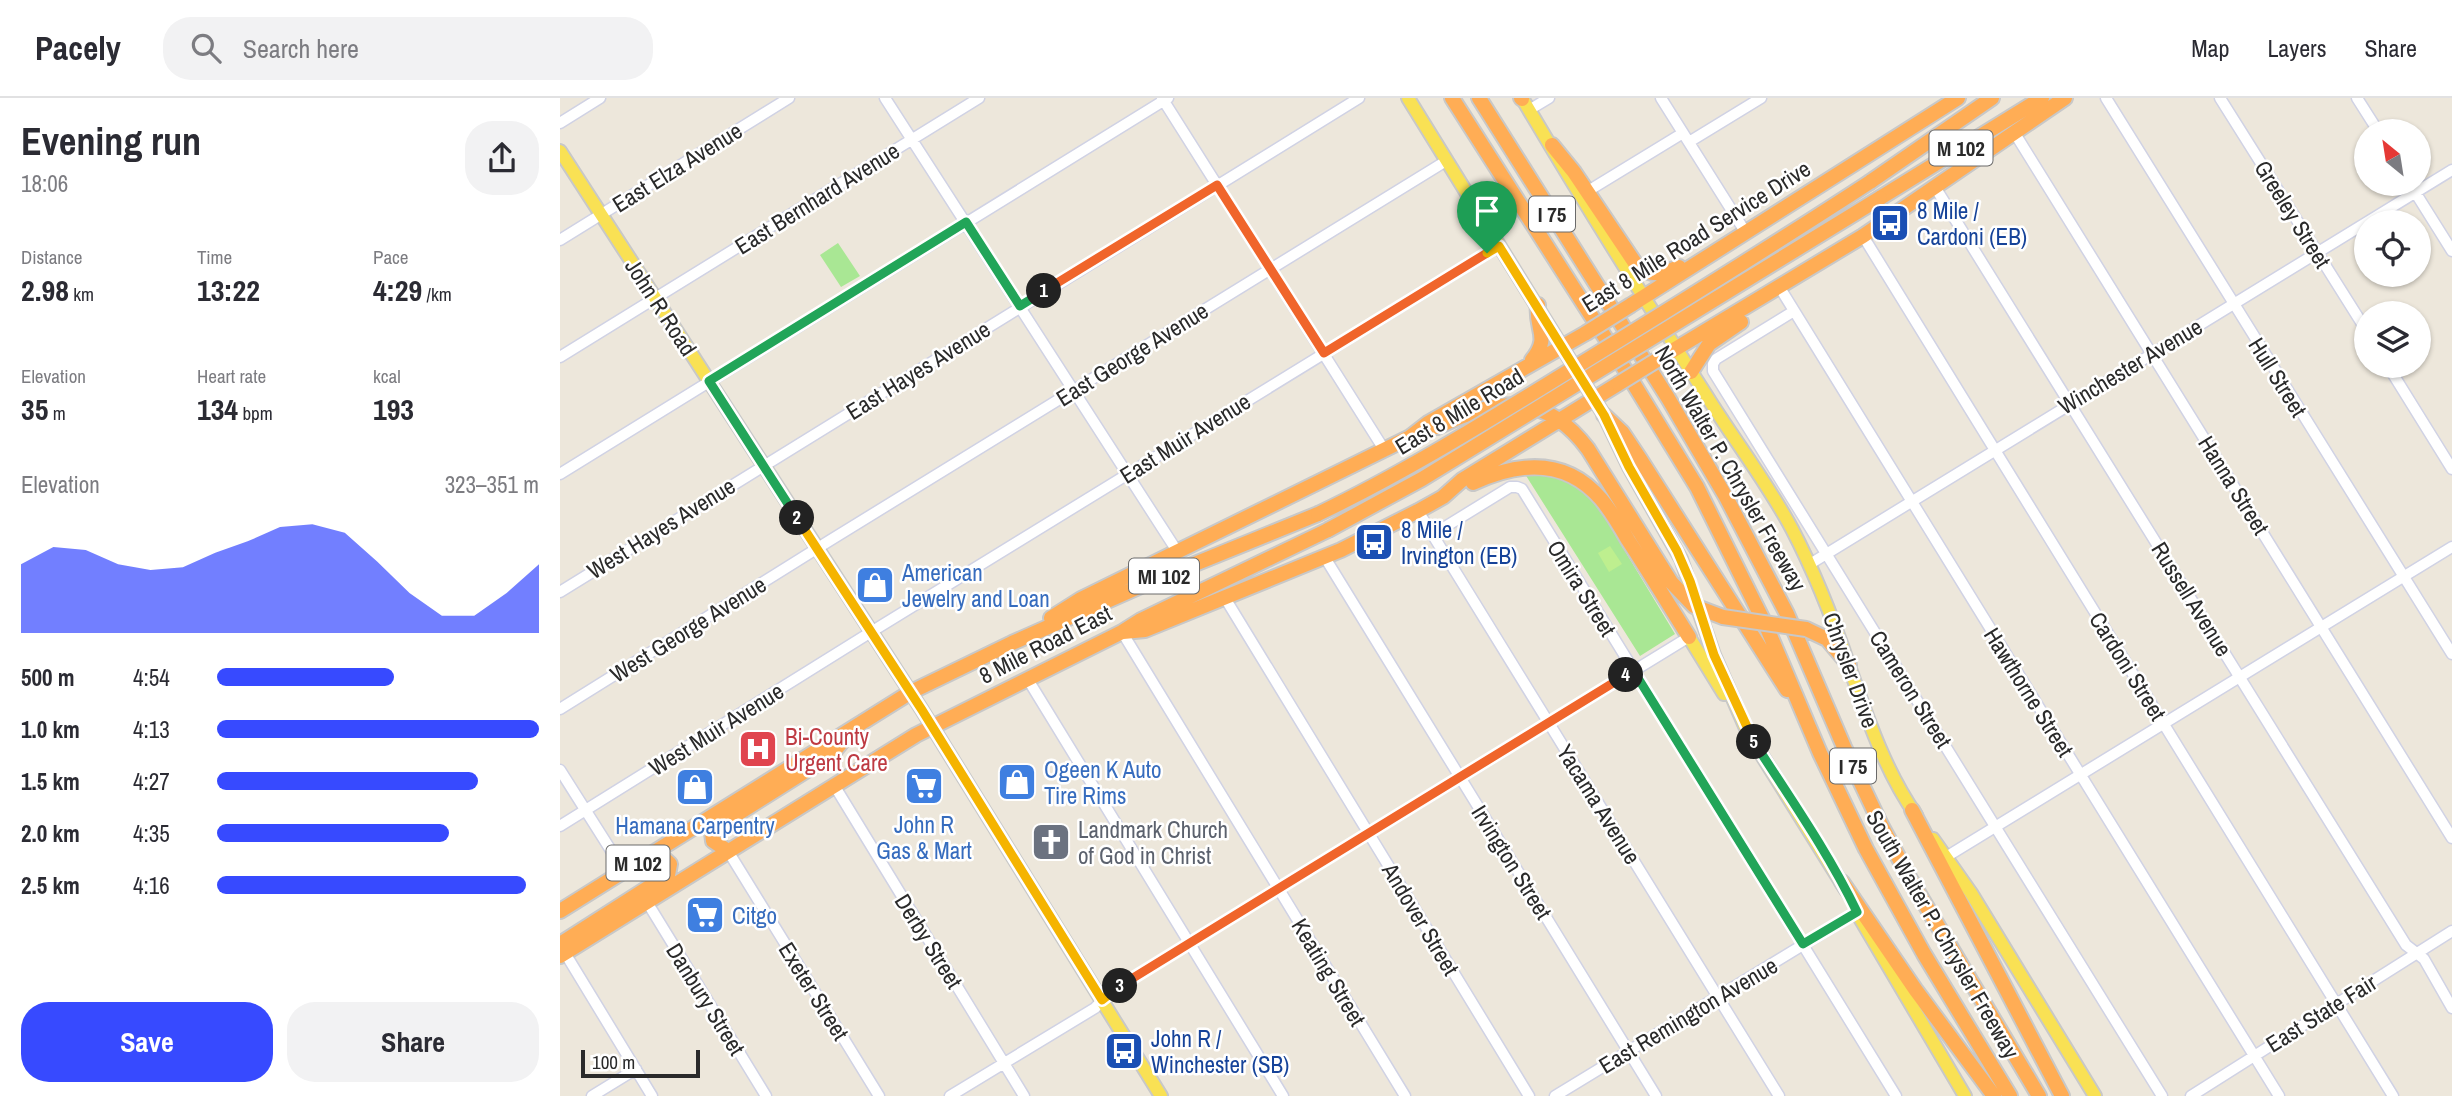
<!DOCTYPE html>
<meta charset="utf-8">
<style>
:root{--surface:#fff;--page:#f2f2f3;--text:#2b2b33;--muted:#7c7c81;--line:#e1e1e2;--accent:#374aff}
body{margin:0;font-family:"Archivo Narrow",sans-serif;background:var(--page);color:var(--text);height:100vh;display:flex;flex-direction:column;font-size:26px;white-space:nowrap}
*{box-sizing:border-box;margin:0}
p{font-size:23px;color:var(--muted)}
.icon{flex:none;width:38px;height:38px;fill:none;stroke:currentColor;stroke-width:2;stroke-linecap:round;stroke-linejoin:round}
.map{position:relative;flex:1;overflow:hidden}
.panel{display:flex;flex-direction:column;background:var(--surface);width:560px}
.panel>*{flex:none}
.needle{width:46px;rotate:330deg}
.buttons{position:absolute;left:1794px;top:21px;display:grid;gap:14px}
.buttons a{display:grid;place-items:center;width:77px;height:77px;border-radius:50%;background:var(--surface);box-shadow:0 2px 5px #0004;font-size:35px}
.scale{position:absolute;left:21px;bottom:18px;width:119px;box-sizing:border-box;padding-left:7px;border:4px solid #2a2a2a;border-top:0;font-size:19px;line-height:24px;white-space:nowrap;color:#2a2a2a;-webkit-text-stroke:5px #fff;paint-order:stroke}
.pin{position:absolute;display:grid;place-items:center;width:60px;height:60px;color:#fff;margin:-72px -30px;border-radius:50% 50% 50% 0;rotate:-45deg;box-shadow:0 0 7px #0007}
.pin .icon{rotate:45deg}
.km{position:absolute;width:35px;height:35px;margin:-18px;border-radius:50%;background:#222;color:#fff;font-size:19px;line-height:35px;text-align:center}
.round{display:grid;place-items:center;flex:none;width:74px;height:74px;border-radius:28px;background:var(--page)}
.head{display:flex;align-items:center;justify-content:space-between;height:119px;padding:0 21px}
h1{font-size:38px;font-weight:700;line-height:52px}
.figures{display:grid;grid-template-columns:repeat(3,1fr);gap:10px;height:119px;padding:7px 21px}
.figures div{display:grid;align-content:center}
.figures b{font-size:30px;font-weight:700}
.figures small{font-size:19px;font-weight:400}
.figures p{font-size:19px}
.chart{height:196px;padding:14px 21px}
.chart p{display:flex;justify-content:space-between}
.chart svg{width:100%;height:126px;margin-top:7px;fill:var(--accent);opacity:.7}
.button{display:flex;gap:14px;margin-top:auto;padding:14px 21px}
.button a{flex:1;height:80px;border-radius:28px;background:var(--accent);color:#fff;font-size:28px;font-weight:700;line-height:80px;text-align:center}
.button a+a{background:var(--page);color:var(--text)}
ul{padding:0 21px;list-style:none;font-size:23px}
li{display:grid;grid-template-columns:112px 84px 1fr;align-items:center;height:52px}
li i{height:18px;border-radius:9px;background:var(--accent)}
header{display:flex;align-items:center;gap:42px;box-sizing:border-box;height:98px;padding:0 35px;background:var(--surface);border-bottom:2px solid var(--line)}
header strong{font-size:33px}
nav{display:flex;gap:38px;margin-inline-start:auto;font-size:24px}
.search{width:490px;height:63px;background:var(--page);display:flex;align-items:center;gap:18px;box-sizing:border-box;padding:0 24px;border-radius:28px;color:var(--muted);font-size:26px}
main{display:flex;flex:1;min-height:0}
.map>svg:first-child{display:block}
.green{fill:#a9e794}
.pitch{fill:#beef8f}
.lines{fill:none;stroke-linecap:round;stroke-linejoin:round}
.minor-casing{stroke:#d0d2e4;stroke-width:13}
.major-casing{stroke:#c8c8c8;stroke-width:16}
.highway-casing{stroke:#c8c8c8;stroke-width:18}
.minor{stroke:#fff;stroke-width:10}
.major{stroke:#f9e154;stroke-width:12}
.highway{stroke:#ffad55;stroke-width:14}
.highway-bridge-casing{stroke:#c8c8c8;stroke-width:18;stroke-linecap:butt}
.highway-bridge{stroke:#ffad55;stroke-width:14}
.split-1-casing{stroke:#fff;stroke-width:14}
.split-2-casing{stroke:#fff;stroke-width:14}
.split-3-casing{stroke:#fff;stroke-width:14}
.split-4-casing{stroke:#fff;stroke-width:14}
.split-5-casing{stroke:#fff;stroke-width:14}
.split-6-casing{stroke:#fff;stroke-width:14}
.split-1{stroke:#f0652b;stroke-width:9}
.split-2{stroke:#22a559;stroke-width:9}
.split-3{stroke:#f5b400;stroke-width:9}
.split-4{stroke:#f0652b;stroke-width:9}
.split-5{stroke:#22a559;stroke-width:9}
.split-6{stroke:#f5b400;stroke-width:9}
.labels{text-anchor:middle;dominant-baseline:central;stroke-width:5;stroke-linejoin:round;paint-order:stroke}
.shield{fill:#fff;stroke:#6a6a6a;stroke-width:2}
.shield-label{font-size:21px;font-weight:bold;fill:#2a2a2a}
.street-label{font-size:23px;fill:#2a2a2a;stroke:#fff}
.transit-label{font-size:23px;fill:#164399;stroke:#fff;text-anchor:start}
.shop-label{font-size:23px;fill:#366cbe;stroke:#fff;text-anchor:start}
.health-label{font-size:23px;fill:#be3a42;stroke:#fff;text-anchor:start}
.worship-label{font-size:23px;fill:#5b616d;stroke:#fff;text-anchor:start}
</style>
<header>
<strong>Pacely</strong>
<div class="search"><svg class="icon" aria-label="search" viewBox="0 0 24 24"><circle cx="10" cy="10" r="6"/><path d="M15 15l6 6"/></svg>Search here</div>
<nav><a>Map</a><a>Layers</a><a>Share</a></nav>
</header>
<main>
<section class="panel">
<div class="head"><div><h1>Evening run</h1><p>18:06</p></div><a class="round"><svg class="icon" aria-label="share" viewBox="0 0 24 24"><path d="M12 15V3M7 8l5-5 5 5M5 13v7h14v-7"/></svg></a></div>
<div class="figures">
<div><p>Distance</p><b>2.98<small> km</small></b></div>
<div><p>Time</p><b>13:22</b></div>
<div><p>Pace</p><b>4:29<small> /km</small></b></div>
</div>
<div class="figures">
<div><p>Elevation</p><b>35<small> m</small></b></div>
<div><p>Heart rate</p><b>134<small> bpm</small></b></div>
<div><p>kcal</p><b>193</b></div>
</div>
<div class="chart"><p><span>Elevation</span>323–351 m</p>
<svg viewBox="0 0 160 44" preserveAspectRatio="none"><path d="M0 44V20L10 14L20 15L30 20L40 22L50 21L60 16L70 12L80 7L90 6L100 9L110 19L120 30L130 38L140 38L150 30L160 20V44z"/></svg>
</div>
<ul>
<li><b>500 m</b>4:54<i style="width:55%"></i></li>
<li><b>1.0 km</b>4:13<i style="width:100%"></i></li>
<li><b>1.5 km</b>4:27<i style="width:81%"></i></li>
<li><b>2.0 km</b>4:35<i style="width:72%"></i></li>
<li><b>2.5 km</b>4:16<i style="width:96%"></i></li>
</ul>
<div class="button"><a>Save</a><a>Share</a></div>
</section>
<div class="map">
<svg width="1892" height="998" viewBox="0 0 1892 998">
<rect width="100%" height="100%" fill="#ede7db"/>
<path class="green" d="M278 145 300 178 281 189 260 157Z
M963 373C995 374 1019 387 1039 410L1115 536 1080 558Z"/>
<path class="pitch" d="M1050 448 1062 466 1049 474 1038 455Z"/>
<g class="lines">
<g class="minor-casing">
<path id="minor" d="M325 0 617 453
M602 0 825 353
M1101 0 1186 135
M1546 0 1892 556
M1660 0 1806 232
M1797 0 1818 33
M969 12 989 0
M0 25 40 0
M1454 34 1892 740
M1129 44 1201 0
M1850 86 1892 153
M1375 89 1846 847 1864 861 1892 910
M1026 99 1028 93 1123 35
M1303 138 1833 998
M0 142 229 0
M1220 190 1719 998
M1234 213 1156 261 1153 266V273L1602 998
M0 259 419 0
M1828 268 1892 371
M0 376 608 0
M858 413 1219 998
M872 437 950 389H957L962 391 1336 998
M764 458 1096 998
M1250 466 1892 72
M0 494 799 0
M665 500 969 998
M562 534 845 998
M467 580 723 998
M0 611 269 443 886 63
M0 672 64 773
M274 687 464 998
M0 728 311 534 939 148
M168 753 319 998
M1386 759 1892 449
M87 804 206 998
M5 855 92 998
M32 998 76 971
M390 998 535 910 550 894 1129 539
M995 998 1297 814
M1631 998 1892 833"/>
</g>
<g class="major-casing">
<path id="major" d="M848 0 1044 317 1069 369 1121 461 1154 557 1188 635 1286 792
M962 0C1021 100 1083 199 1146 297 1174 342 1207 384 1232 431 1255 475 1273 521 1289 568 1307 619 1325 673 1356 717
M0 53 362 612 601 998
M1129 539 1164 596
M1373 741 1411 795 1535 998
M1297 815 1405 998"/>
</g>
<g class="highway-casing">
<path id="highway" d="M892 0 1048 244 1137 389 1207 530 1260 655 1306 751 1364 856 1450 998
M919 0 1108 300 1166 399 1227 516 1284 649 1321 727 1350 781 1479 998
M961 0 962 1
M992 47 1014 74 1077 168C1092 179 1103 176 1119 169
M1310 84 1432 0
M1320 100 1482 0
M1071 207 1398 0
M972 262C991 239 975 232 978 207
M1097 262 1303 138 1505 0
M1131 274 1149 246 1181 224
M1044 317 1062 334 1080 361 1227 592
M877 329C936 301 984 292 1028 351L1111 484 1134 508 1163 519
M913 385C958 364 1005 359 1041 401 1052 414 1060 428 1068 442 1089 474 1109 507 1129 539
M491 520 521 501 850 339 868 325 1026 235
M1246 531 1267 541 1289 567
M563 534 585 532 781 452 858 413 883 399 902 382 1058 286
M1352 712 1502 998
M168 753 153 743 152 735 155 730 271 657 285 640
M1282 784 1355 891 1434 998
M0 813 351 594 452 545 583 487 758 416
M0 846 108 777 110 766 96 753
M0 858 356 637 562 534 581 522 768 432"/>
</g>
<use href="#minor" class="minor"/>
<use href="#major" class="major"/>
<use href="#highway" class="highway"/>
<g class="highway-bridge-casing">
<path id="highway-bridge" d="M1026 235 1071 207
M1058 286 1097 262
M758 416C850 372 935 318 1022 265 1118 206 1215 146 1310 84
M768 432 862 381 1320 100
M1163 519 1246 531"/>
</g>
<use href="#highway-bridge" class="highway-bridge"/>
</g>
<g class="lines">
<g class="split-1-casing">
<path id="split-1" d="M484 193 657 87 764 255 927 155"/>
</g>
<g class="split-2-casing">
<path id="split-2" d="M237 420 149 283 406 124 460 208 484 193"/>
</g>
<g class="split-3-casing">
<path id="split-3" d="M237 420 362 612 542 902 560 888"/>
</g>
<g class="split-4-casing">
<path id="split-4" d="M560 888 1066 577"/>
</g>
<g class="split-5-casing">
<path id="split-5" d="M1066 577 1073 572 1243 846 1297 814C1268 754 1230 700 1194 644"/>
</g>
<g class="split-6-casing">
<path id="split-6" d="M927 155 939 148 1044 317 1069 369 1117 453 1130 483 1154 557 1194 644"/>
</g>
<use href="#split-1" class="split-1"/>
<use href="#split-2" class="split-2"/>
<use href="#split-3" class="split-3"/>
<use href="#split-4" class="split-4"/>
<use href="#split-5" class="split-5"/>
<use href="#split-6" class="split-6"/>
</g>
<defs>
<g id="bus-square" transform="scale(2.0125)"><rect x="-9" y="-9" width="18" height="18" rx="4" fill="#1a4fb4" stroke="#fff"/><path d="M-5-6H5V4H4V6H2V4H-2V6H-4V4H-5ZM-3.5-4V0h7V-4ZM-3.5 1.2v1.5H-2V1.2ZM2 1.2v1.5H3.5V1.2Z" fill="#fff"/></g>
<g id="shop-square" transform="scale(2.0125)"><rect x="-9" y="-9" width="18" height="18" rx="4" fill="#3f7fe0" stroke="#fff"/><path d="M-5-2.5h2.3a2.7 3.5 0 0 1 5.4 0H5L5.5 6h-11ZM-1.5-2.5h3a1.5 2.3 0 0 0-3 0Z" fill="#fff"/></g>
<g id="hospital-square" transform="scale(2.0125)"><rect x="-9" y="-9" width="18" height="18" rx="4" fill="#e0444e" stroke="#fff"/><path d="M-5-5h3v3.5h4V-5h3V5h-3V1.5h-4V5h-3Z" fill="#fff"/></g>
<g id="supermarket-square" transform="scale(2.0125)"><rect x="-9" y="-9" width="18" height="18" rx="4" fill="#3f7fe0" stroke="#fff"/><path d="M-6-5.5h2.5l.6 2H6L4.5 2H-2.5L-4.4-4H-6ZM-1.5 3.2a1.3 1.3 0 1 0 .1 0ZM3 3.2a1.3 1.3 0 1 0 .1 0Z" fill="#fff"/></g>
<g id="church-square" transform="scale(2.0125)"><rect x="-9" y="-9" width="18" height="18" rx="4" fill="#6b7280" stroke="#fff"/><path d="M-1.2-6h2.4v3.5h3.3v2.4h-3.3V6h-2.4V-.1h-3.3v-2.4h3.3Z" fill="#fff"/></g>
</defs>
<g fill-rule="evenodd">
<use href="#bus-square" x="1330" y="125"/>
<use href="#bus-square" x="814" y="444"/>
<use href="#shop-square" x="315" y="487"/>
<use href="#hospital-square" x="198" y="651"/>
<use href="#shop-square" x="457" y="684"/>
<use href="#supermarket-square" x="364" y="688"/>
<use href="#shop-square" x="135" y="689"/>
<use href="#church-square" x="491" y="744"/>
<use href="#supermarket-square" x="145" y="817"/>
<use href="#bus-square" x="564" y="953"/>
</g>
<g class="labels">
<g class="shield">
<rect x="1369.5" y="32.5" width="63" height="35" rx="5"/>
<rect x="969" y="98.5" width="46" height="35" rx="5"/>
<rect x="569" y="460.5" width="70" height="35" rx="5"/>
<rect x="1270" y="650.5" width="46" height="35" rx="5"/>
<rect x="46.5" y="747.5" width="63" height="35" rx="5"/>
</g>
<g class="shield-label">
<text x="1401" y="50">M 102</text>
<text x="992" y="116">I 75</text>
<text x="604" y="478">MI 102</text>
<text x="1293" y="668">I 75</text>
<text x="78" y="765">M 102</text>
</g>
<g class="street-label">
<text transform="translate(117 69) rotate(-32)">East Elza Avenue</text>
<text transform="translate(257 100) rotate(-32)">East Bernhard Avenue</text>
<text transform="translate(1733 116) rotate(58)">Greeley Street</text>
<text transform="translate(1136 138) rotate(-32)">East 8 Mile Road Service Drive</text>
<text transform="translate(101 209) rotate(57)">John R Road</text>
<text transform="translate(572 256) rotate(-32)">East George Avenue</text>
<text transform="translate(1570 268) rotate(-31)">Winchester Avenue</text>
<text transform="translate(358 272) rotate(-32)">East Hayes Avenue</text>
<text transform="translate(1718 279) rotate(58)">Hull Street</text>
<text transform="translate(899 313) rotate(-31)">East 8 Mile Road</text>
<text transform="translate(625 340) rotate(-32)">East Muir Avenue</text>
<text transform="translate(1171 370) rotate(60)">North Walter P. Chrysler Freeway</text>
<text transform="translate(1674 387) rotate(58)">Hanna Street</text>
<text transform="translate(101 430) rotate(-32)">West Hayes Avenue</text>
<text transform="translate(1022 490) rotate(58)">Omira Street</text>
<text transform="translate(1632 501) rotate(58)">Russell Avenue</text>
<text transform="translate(128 531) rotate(-32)">West George Avenue</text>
<text transform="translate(485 546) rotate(-27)">8 Mile Road East</text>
<text transform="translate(1568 568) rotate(58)">Cardoni Street</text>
<text transform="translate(1291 572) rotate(70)">Chrysler Drive</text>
<text transform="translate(1351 591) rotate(58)">Cameron Street</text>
<text transform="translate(1469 594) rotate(58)">Hawthorne Street</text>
<text transform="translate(156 631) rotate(-32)">West Muir Avenue</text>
<text transform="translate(1039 706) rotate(58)">Yacama Avenue</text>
<text transform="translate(952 764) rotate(58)">Irvington Street</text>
<text transform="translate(861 821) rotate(59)">Andover Street</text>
<text transform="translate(1383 836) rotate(60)">South Walter P. Chrysler Freeway</text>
<text transform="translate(369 843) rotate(58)">Derby Street</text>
<text transform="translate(769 874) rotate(59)">Keating Street</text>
<text transform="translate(254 893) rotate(58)">Exeter Street</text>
<text transform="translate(146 901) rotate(58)">Danbury Street</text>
<text transform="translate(1761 915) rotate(-32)">East State Fair</text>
<text transform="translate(1128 917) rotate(-31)">East Remington Avenue</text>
</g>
<g class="transit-label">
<text x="1357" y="112">8 Mile /<tspan x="1357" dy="26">Cardoni (EB)</tspan></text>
<text x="841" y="431">8 Mile /<tspan x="841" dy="26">Irvington (EB)</tspan></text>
<text x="591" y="940">John R /<tspan x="591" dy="26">Winchester (SB)</tspan></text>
</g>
<g class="shop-label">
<text x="342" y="474">American<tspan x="342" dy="26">Jewelry and Loan</tspan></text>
<text x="484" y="671">Ogeen K Auto<tspan x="484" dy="26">Tire Rims</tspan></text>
<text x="364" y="726" text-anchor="middle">John R<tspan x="364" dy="26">Gas &amp; Mart</tspan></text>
<text x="135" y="727" text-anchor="middle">Hamana Carpentry</text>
<text x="172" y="817">Citgo</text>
</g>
<g class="health-label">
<text x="225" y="638">Bi-County<tspan x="225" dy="26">Urgent Care</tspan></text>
</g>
<g class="worship-label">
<text x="518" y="731">Landmark Church<tspan x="518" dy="26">of God in Christ</tspan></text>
</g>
</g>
</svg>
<div class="buttons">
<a><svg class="needle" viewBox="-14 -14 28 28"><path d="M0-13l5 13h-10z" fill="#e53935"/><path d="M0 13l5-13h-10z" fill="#7c7c81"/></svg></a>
<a><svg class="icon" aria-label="locate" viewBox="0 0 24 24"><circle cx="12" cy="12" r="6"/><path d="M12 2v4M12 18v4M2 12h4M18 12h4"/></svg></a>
<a><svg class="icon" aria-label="layers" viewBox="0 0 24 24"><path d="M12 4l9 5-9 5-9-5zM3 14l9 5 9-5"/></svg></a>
</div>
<div class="scale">100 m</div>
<div class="pin" style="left:927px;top:155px;background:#1e9e55"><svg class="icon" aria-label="arrive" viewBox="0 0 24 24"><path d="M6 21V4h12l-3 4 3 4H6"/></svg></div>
<b class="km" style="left:484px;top:193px">1</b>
<b class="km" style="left:237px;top:420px">2</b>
<b class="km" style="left:560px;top:888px">3</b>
<b class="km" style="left:1066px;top:577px">4</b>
<b class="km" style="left:1194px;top:644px">5</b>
</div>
</main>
